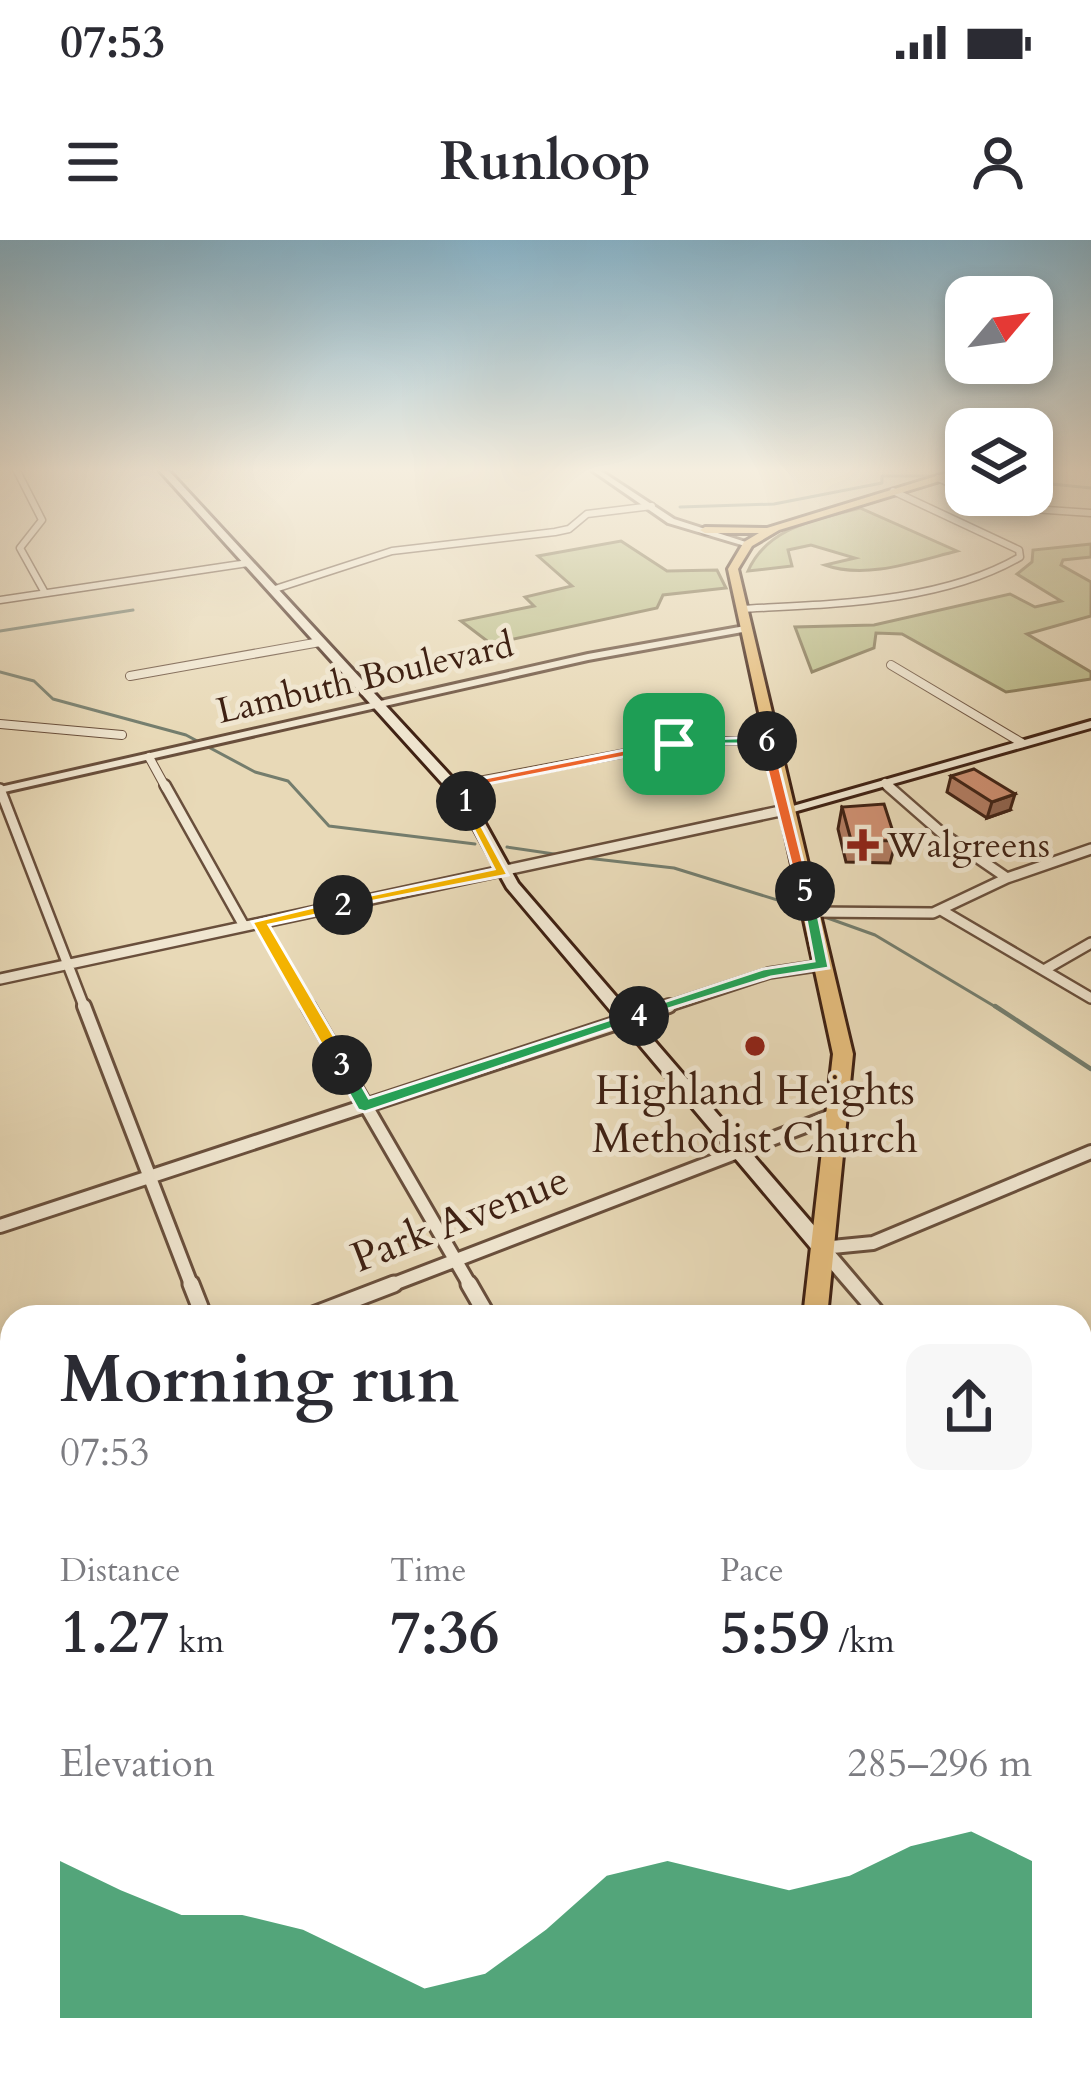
<!DOCTYPE html>
<meta charset="utf-8">
<style>
:root{--surface:#fff;--page:#f7f7f7;--text:#2b2b33;--muted:#7c7c81;--accent:#0b8043}
body{margin:0;font-family:Cardo,serif;background:var(--page);color:var(--text);height:100vh;display:flex;flex-direction:column;font-size:45px;white-space:nowrap}
*{box-sizing:border-box;margin:0}
p{font-size:39px;color:var(--muted)}
.icon{flex:none;width:66px;height:66px;fill:none;stroke:currentColor;stroke-width:2;stroke-linecap:round;stroke-linejoin:round}
.map{position:relative;flex:1;overflow:hidden}
.drawer{position:absolute;left:0px;top:1065px;width:1092px;height:771px;display:flex;flex-direction:column;background:var(--surface);border-radius:36px 36px 0 0;box-shadow:0 6px 18px #0003}
.drawer>*{flex:none}
.needle{width:78px;rotate:61deg}
.fabs{position:absolute;left:945px;top:36px;display:grid;gap:24px}
.fabs a{display:grid;place-items:center;width:108px;height:108px;border-radius:24px;background:var(--surface);box-shadow:0 6px 18px #0003;font-size:60px}
.pin{position:absolute;display:grid;place-items:center;width:102px;height:102px;color:#fff;margin:-51px;border-radius:24px;box-shadow:0 6px 18px #0006}
.km{position:absolute;width:60px;height:60px;margin:-30px;border-radius:50%;background:#222;color:#fff;font-size:33px;line-height:60px;text-align:center}
.round{display:grid;place-items:center;flex:none;width:126px;height:126px;border-radius:24px;background:var(--page)}
.headline{display:flex;align-items:center;justify-content:space-between;height:204px;padding:0 60px}
h1{font-size:66px;font-weight:700;line-height:90px}
.metrics{display:grid;grid-template-columns:repeat(3,1fr);gap:18px;height:204px;padding:12px 60px}
.metrics div{display:grid;align-content:center}
.metrics b{font-size:60px;font-weight:700}
.metrics small{font-size:33px;font-weight:400}
.metrics p{font-size:33px}
.chart{height:336px;padding:24px 60px}
.chart p{display:flex;justify-content:space-between}
.chart svg{width:100%;height:216px;margin-top:12px;fill:var(--accent);opacity:.7}
.status{display:flex;justify-content:space-between;align-items:center;height:84px;padding:0 60px;background:var(--surface);direction:ltr}
.status svg{height:33px;fill:currentColor}
header{display:flex;justify-content:space-between;align-items:center;height:156px;padding:0 60px;background:var(--surface);font-size:54px;font-weight:700}
.map>svg:first-child{display:block}
.green{fill:#bcbe8a;stroke:#7e704e;stroke-width:3}
.lines{fill:none;stroke-linecap:round;stroke-linejoin:round}
.stream-far1{stroke:#747d6d;stroke-width:3}
.stream{stroke:#747d6d;stroke-width:4.5}
.minor-far5-casing{stroke:#694f3c;stroke-width:9}
.minor-far4-casing{stroke:#694f3c;stroke-width:10}
.minor-far3-casing{stroke:#694f3c;stroke-width:14}
.minor-far2-casing{stroke:#694f3c;stroke-width:18}
.minor-far1-casing{stroke:#694f3c;stroke-width:21}
.minor-casing{stroke:#694f3c;stroke-width:24}
.tertiary-casing{stroke:#694f3c;stroke-width:6}
.secondary-casing{stroke:#3f2113;stroke-width:6}
.primary-casing{stroke:#3f2113;stroke-width:6}
.minor-far5{stroke:#f0e6d0;stroke-width:6}
.minor-far4{stroke:#f0e6d0;stroke-width:8}
.minor-far3{stroke:#f0e6d0;stroke-width:9}
.minor-far2{stroke:#f0e6d0;stroke-width:12}
.minor-far1{stroke:#f0e6d0;stroke-width:15}
.minor{stroke:#f0e6d0;stroke-width:18}
.tertiary{fill:#f0e6d0;fill-rule:evenodd}
.secondary{fill:#f0e6d0;fill-rule:evenodd}
.primary{fill:#e4bc7c;fill-rule:evenodd}
.wall{fill:#b17b61;stroke:#3f2113;stroke-width:3}
.shaded-wall{fill:#90644f;stroke:#3f2113;stroke-width:3}
.building{fill:#ce8f71;stroke:#3f2113;stroke-width:3}
.split-1{fill:#f0652b;stroke:#fff;stroke-width:3}
.split-2{fill:#f5b400;stroke:#fff;stroke-width:3}
.split-3{fill:#f5b400;stroke:#fff;stroke-width:3}
.split-4{fill:#22a559;stroke:#fff;stroke-width:3}
.split-5{fill:#22a559;stroke:#fff;stroke-width:3}
.split-6{fill:#f0652b;stroke:#fff;stroke-width:3}
.split-7{fill:#22a559;stroke:#fff;stroke-width:3}
.poi-dot{fill:#8f2418;stroke:#f0e6d0;stroke-width:4.5}
.labels{text-anchor:middle;dominant-baseline:central;stroke-width:10;stroke-linejoin:round;paint-order:stroke}
.far-street-label{font-size:36px;fill:#3f2113;stroke:#f0e6d0}
.far-poi-label{font-size:36px;fill:#3f2113;stroke:#f0e6d0;text-anchor:start}
.poi-label{font-size:42px;fill:#3f2113;stroke:#f0e6d0}
.street-label{font-size:42px;fill:#3f2113;stroke:#f0e6d0}
</style>
<div class="status"><b>07:53</b><svg viewBox="0 0 49 12"><path d="M0 12V9h3v3zM5 12V6h3v6zM10 12V3h3v9zM15 12V0h3v12zM26 1h20v11H26zM47 4h2v5h-2z"/></svg></div>
<header><svg class="icon" aria-label="menu" viewBox="0 0 24 24"><path d="M4 6h16M4 12h16M4 18h16"/></svg>Runloop<svg class="icon" aria-label="person" viewBox="0 0 24 24"><circle cx="12" cy="8" r="4"/><path d="M4 21q1-7 8-7t8 7"/></svg></header>
<div class="map">
<svg width="1091" height="1835" viewBox="0 0 1091 1835">
<rect width="100%" height="100%" fill="#e8d9b7"/>
<filter id="stains"><feTurbulence type="fractalNoise" baseFrequency=".00167" numOctaves="4"/><feColorMatrix values="0 0 0 0 .2 0 0 0 0 .09 0 0 0 0 .02 0 0 0 .5 -.17"/></filter>
<radialGradient id="worn" r=".72"><stop offset=".6" stop-color="#630" stop-opacity="0"/><stop offset="1" stop-color="#630" stop-opacity=".3"/></radialGradient>
<path class="green" d="M860 268 957 311C917 321 866 340 825 325L855 318 811 305 788 310 792 326 748 331C768 286 817 280 860 268Z
M621 301 667 331 717 330 726 348 663 355 657 368 491 404 461 381 534 366 525 357 572 346 538 316Z
M1091 304V317L1063 320 1061 325 1091 342V376L1027 394 1091 432V439L1006 452 902 394 876 393 874 408 812 432 795 387 874 385 1010 354 1035 367 1061 361 1017 334 1032 322 1033 310Z"/>
<g class="lines">
<path class="stream-far1" d="M948 238 966 239
M1032 242 1091 248
M680 267 774 264 882 243V236H936
M0 391 133 370
M0 432 34 441 53 459 186 495 255 532 288 541 329 586 475 604
M507 607 561 615
M578 617 674 628 800 667
M822 676 875 695 999 769"/>
<path class="stream" d="M995 766 1091 829"/>
<g class="minor-far5-casing">
<path id="minor-far5" d="M17 231 42 280 20 308 45 353
M938 238 966 250
M979 255 1033 269 1091 273
M272 350 392 311 555 292 569 289 587 274 652 266
M0 360 248 323
M741 369C830 364 941 363 1020 317L1019 310 893 251"/>
</g>
<g class="minor-far4-casing">
<path id="minor-far4" d="M891 425 1022 503
M130 436 320 402
M0 484 122 495
M149 517 166 548
M885 543 891 548
M452 546 689 501H769"/>
</g>
<g class="minor-far3-casing">
<path id="minor-far3" d="M165 545 244 686
M887 545 943 594 1007 638
M452 546 457 545
M0 549 85 769
M941 670 1091 758
M810 672 933 673 1007 638 1091 609
M260 683 310 769
M1044 730 1091 703
M0 739 785 570
M660 769 769 733 823 725"/>
</g>
<g class="minor-far2-casing">
<path id="minor-far2" d="M84 766 192 1047
M308 766 471 1047
M0 986 669 766
M822 1008 873 1003 1091 912
M386 1047 839 873"/>
</g>
<g class="minor-far1-casing">
<path id="minor-far1" d="M191 1044 204 1077
M469 1044 488 1077
M308 1077 394 1044
M0 1195 12 1190"/>
</g>
<g class="minor-casing">
<path id="minor" d="M0 1552 11 1613
M1080 1630 1091 1645
M139 1824 142 1835
M801 1824 807 1835"/>
</g>
<g class="tertiary-casing">
<path id="tertiary" d="M593 231H601L674 279 752 304 745 306 668 283Z
M745 386 748 387V391L588 420 0 553V547L588 414Z
M822 1002 828 1004 890 1077H872L816 1012 814 1008 816 1004Z
M1080 1298 1091 1306V1330L1080 1322Z"/>
</g>
<g class="secondary-casing">
<path id="secondary" d="M160 231H169L471 558 518 643 829 1003 832 1008 829 1013H815L507 648 460 563Z
M1091 481V488L790 573 779 570Z"/>
</g>
<g class="primary-casing">
<path id="primary" d="M953 231 966 233 779 290 752 306 738 329 853 814 827 1077H803L833 814 728 329 744 302 759 293H705L700 290 705 287 767 288Z
M12 1598V1632L0 1637V1603Z"/>
</g>
<use href="#minor-far5" class="minor-far5"/>
<use href="#minor-far4" class="minor-far4"/>
<use href="#minor-far3" class="minor-far3"/>
<use href="#minor-far2" class="minor-far2"/>
<use href="#minor-far1" class="minor-far1"/>
<use href="#minor" class="minor"/>
<use href="#tertiary" class="tertiary"/>
<use href="#secondary" class="secondary"/>
<use href="#primary" class="primary"/>
</g>
<path class="wall" d="M951 536 1010 570 987 578 947 552Z
M842 567 896 601 890 623 846 622 838 589Z"/>
<path class="shaded-wall" d="M1015 554 1010 570 987 578 992 562Z"/>
<path class="building" d="M974 529 1015 554 992 562 951 536Z
M884 564 896 601 851 600 842 567Z"/>
<linearGradient id="sky" x2="0" y2="1"><stop stop-color="#88b7cf"/><stop offset="0.47" stop-color="#f5eedf"/><stop offset="1" stop-color="#f5eedf" stop-opacity="0"/></linearGradient>
<rect width="1091" height="488" fill="url(#sky)"/>
<path class="split-1" d="M674 500 679 506 462 549 473 561 466 565 445 546Z"/>
<path class="split-2" d="M466 557 508 635 338 668V662L494 629 459 561Z"/>
<path class="split-3" d="M343 660 349 668 269 685 351 825 342 831 333 825 252 682Z"/>
<path class="split-4" d="M633 772 648 776 365 872 358 870 333 825 348 821 369 858Z"/>
<path class="split-5" d="M800 647 813 651 829 728 771 737 633 780V772L763 729 814 721Z"/>
<path class="split-6" d="M767 497 773 501 811 654 798 651 760 501Z"/>
<path class="split-7" d="M767 497 771 504H668L674 500Z"/>
<g class="poi-dot">
<path d="M857 587h12v12h12v12h-12v12h-12v-12h-12v-12h12z"/>
<circle cx="755" cy="806" r="12"/>
</g>
<g class="labels">
<g class="far-street-label">
<text transform="translate(365 438) rotate(-13)">Lambuth Boulevard</text>
</g>
<g class="far-poi-label">
<text x="887" y="605">Walgreens</text>
</g>
<g class="poi-label">
<text x="755" y="850">Highland Heights<tspan x="755" dy="48">Methodist Church</tspan></text>
</g>
<g class="street-label">
<text transform="translate(460 979) rotate(-21)">Park Avenue</text>
</g>
</g>
<rect width="100%" height="100%" filter="url(#stains)"/>
<rect width="100%" height="100%" fill="url(#worn)"/>
</svg>
<div class="fabs">
<a><svg class="needle" viewBox="-14 -14 28 28"><path d="M0-13l5 13h-10z" fill="#e53935"/><path d="M0 13l5-13h-10z" fill="#7c7c81"/></svg></a>
<a><svg class="icon" aria-label="layers" viewBox="0 0 24 24"><path d="M12 4l9 5-9 5-9-5zM3 14l9 5 9-5"/></svg></a>
</div>
<div class="pin" style="left:674px;top:504px;background:#1e9e55"><svg class="icon" aria-label="arrive" viewBox="0 0 24 24"><path d="M6 21V4h12l-3 4 3 4H6"/></svg></div>
<b class="km" style="left:466px;top:561px">1</b>
<b class="km" style="left:343px;top:665px">2</b>
<b class="km" style="left:342px;top:825px">3</b>
<b class="km" style="left:639px;top:776px">4</b>
<b class="km" style="left:805px;top:651px">5</b>
<b class="km" style="left:767px;top:501px">6</b>
<section class="drawer">
<div class="headline"><div><h1>Morning run</h1><p>07:53</p></div><a class="round"><svg class="icon" aria-label="share" viewBox="0 0 24 24"><path d="M12 15V3M7 8l5-5 5 5M5 13v7h14v-7"/></svg></a></div>
<div class="metrics">
<div><p>Distance</p><b>1.27<small> km</small></b></div>
<div><p>Time</p><b>7:36</b></div>
<div><p>Pace</p><b>5:59<small> /km</small></b></div>
</div>
<div class="chart"><p><span>Elevation</span>285–296 m</p>
<svg viewBox="0 0 160 44" preserveAspectRatio="none"><path d="M0 44V12L10 18L20 23L30 23L40 26L50 32L60 38L70 35L80 26L90 15L100 12L110 15L120 18L130 15L140 9L150 6L160 12V44z"/></svg>
</div>
</section>
</div>
